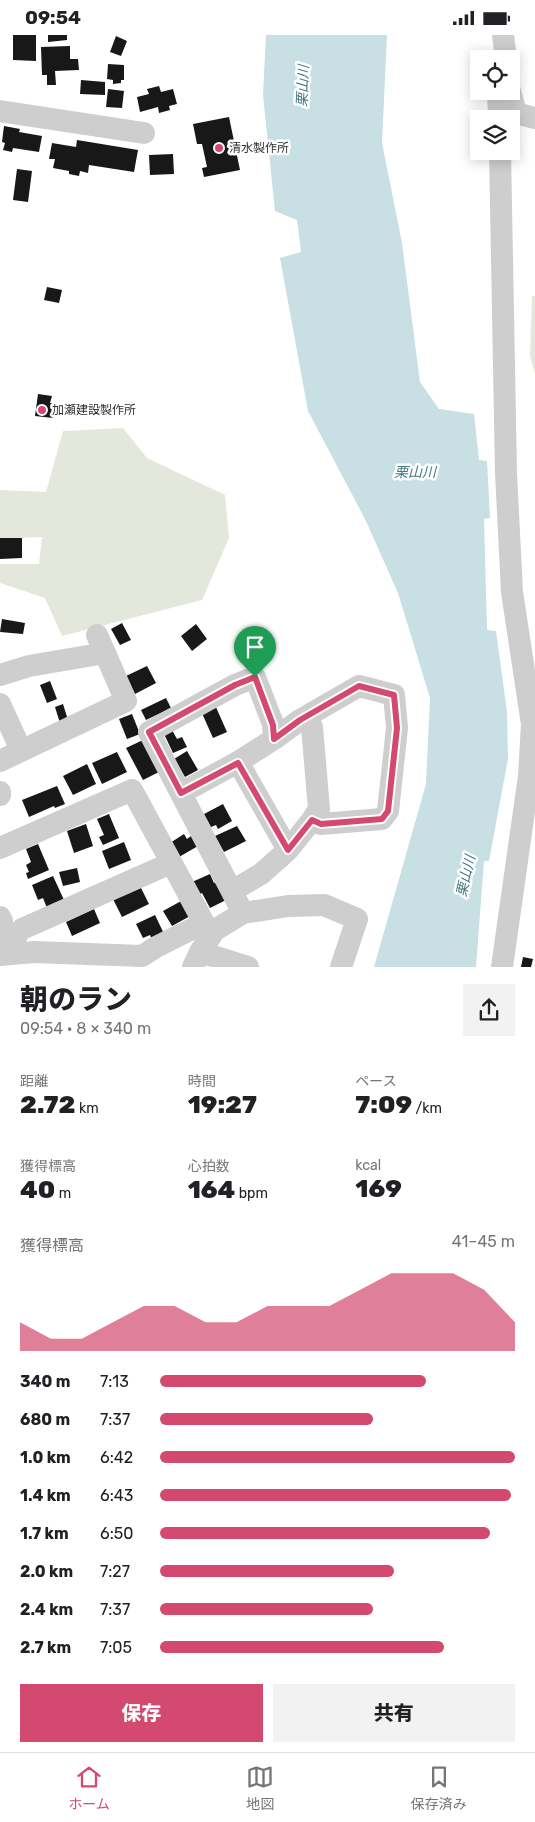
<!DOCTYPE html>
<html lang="ja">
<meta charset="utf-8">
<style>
:root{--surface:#fff;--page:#f2f2f2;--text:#202124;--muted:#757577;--line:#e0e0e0;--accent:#d34970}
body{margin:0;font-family:Rubik,"Noto Sans JP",sans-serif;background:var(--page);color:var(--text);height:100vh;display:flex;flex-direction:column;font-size:19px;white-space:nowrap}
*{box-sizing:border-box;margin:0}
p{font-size:16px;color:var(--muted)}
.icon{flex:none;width:28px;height:28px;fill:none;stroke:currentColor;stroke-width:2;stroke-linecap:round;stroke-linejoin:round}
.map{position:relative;height:932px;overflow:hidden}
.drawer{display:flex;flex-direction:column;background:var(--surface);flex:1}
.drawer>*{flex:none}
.tools{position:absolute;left:470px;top:15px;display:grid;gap:10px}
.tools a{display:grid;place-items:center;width:50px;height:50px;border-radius:0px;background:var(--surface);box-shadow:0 2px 12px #0003;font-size:25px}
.pin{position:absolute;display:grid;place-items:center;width:42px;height:42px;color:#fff;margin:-51px -21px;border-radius:50% 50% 50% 0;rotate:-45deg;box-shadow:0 0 5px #0007}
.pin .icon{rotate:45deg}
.round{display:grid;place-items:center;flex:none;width:52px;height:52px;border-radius:0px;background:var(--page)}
.headline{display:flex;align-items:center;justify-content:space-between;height:85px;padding:0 20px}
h1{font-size:28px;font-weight:800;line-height:38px}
.metrics{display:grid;grid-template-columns:repeat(3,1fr);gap:8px;height:85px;padding:5px 20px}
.metrics div{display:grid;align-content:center}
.metrics b{font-size:25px;font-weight:800}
.metrics small{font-size:14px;font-weight:400}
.metrics p{font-size:14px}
.chart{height:140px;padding:10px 20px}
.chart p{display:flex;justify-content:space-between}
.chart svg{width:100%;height:90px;margin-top:5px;fill:var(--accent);opacity:.7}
.primary-button{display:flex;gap:10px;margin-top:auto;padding:10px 20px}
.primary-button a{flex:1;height:58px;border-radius:0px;background:var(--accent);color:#fff;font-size:20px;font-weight:800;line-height:58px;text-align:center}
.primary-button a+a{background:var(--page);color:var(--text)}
ul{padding:0 20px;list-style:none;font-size:16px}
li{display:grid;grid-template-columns:80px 60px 1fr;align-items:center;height:38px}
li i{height:12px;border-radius:6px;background:var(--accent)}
.status{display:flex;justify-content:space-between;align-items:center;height:35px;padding:0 25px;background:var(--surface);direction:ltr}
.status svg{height:14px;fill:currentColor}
.menu{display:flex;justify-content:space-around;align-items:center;height:70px;border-top:1px solid var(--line);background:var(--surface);font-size:14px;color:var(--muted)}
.menu a{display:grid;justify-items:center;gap:2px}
.menu .active{color:var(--accent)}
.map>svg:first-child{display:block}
.green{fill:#e4e7dc}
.water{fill:#c8dfe4}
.building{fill:#181818}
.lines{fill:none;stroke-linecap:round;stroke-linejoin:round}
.minor{stroke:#cecece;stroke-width:22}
.route-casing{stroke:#fff;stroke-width:10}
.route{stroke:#d34970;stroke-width:6}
.poi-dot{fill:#d34970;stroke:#fff;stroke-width:2}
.labels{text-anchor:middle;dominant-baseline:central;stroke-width:5;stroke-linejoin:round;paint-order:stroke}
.poi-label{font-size:12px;fill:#313131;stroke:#fff;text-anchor:start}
.water-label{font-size:14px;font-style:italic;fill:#447a86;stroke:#fff}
</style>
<div class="status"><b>09:54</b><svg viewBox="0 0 49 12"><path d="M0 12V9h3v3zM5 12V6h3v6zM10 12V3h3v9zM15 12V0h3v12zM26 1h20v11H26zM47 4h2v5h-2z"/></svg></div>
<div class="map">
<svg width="535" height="932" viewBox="0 0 535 932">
<rect width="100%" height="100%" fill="#fff"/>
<path class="green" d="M532 261H535V339L530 321Z
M123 393 147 423 225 460 229 503 202 565 62 601 45 563 0 548V529H39L42 502 0 504V455L46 457 63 396Z"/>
<path class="water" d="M266 0H387L382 108 402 208 420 347 439 374 474 379 479 425 487 426 490 483 484 484 487 595 496 596 507 677 508 724 489 826H484L476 932H374L426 749 430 663 398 558 365 484 308 376 280 223 301 217 297 185 275 176 263 60Z"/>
<path class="building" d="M13 0H36V26L13 25Z
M48 0H67V5L48 7Z
M116 1 127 6 121 21 110 17Z
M70 11V24H78L79 35 55 36 56 50H47V40H42L41 12Z
M108 29 124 30V45H121V48L113 49V45L107 44Z
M81 45 105 47V60L80 59Z
M159 51 161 57 173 54 177 69 169 71 170 75 159 78 158 72 140 77 137 62 149 59 147 54Z
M108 54 124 56 122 73 106 72Z
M229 82 240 135 204 142 202 133 207 132 202 109H197L193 89Z
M4 91 20 94 19 97 42 101 39 117 13 113 12 117 3 115 5 108 2 107Z
M77 105 138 115 134 137 89 130 88 138 80 136 79 141 69 139V136L53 133 55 124H49L52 108 76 112Z
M173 119 174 139 150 140 149 120Z
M17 134 32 136 28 167 13 165Z
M47 252 62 255 59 268 44 265Z
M38 359 52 361 50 368 55 369 53 383 35 381Z
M0 503H22V523L0 524Z
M2 584 25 588 23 599 0 597Z
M122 588 131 605 120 610 111 594Z
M196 589 207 604 192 616 181 601Z
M147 631 156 648 135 659 126 641Z
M50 646 57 664 47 668 40 650Z
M166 663 171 673 146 685 141 675Z
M63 669 68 685 60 688 55 672Z
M215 670 227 697 213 703 201 676Z
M132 679 140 699 127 704 119 684Z
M172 695 177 704 182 702 187 712 173 718 164 699Z
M143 705 159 737 143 745 126 713Z
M187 716 198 735 185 742 174 724Z
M117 717 127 737 102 749 92 728Z
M87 729 96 749 73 760 63 741Z
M57 751 65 769 55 773 54 771 29 782 22 765Z
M223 769 232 786 218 794 216 790 211 792 204 779Z
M109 779 119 803 103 810 99 802 104 800 97 784Z
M86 789 93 811 74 818 67 796Z
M237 791 246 806 224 817 215 801Z
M184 799 187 804 191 801 198 811 179 822 170 808Z
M124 807 131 825 109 834 102 816Z
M38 809 49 835 28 844 26 838 29 837 26 830 31 827 26 814Z
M77 833 80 847 63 851 59 837Z
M210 839 214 848 217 847 226 865 210 873 202 858 198 860 192 847Z
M53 841 64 865 47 873 43 863 38 865 32 850Z
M140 851 149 869 122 882 113 864Z
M183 865 192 880 172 891 163 876Z
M94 874 100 888 72 901 66 887Z
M155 880 166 903 154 909 150 900 143 903 136 889Z
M523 922 533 924 531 932H521Z"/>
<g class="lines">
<path class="minor" d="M503 0 506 24
M498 56 499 84
M510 56 516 78 535 83
M0 76 144 98
M500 116 506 438 512 557 532 689 529 741 502 932
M0 640 29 631 105 618
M0 669 21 715
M307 681 312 692 319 774 312 785
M274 704 300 685 359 651 394 660 397 693 388 776 382 784 321 789 312 785 288 815
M0 726 126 666 97 600
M0 757V760
M181 758 238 727 274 704 273 689 255 642 235 650 149 697 243 878
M0 813 132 755 204 888 156 912 142 921 34 917 0 920
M232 856 261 839 288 815 238 727
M0 882 2 886 0 895
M200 917 248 932
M0 920 22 894 171 828
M193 932 200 917 215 895 243 878 288 871 324 870 357 884 341 932"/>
</g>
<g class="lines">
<g class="route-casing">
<path id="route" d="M255 642 273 690 274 704 300 685 359 651 394 660 397 693 388 776 382 784 321 789 312 785 288 815 238 728 181 758 149 697 235 650Z"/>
</g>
<use href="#route" class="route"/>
</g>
<g class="poi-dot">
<circle cx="219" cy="113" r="5"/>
<circle cx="42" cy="375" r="5"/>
</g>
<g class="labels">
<g class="poi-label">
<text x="229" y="113">清水製作所</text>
<text x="52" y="375">加瀬建設製作所</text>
</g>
<g class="water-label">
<text transform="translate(303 51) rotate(-87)">栗山川</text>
<text x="415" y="437">栗山川</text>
<text transform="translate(466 841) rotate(-77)">栗山川</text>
</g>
</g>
</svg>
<div class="tools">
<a><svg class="icon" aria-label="locate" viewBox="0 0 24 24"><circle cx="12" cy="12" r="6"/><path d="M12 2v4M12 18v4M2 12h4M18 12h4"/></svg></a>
<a><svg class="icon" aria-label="layers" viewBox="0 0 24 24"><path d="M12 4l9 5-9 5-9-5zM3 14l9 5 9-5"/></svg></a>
</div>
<div class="pin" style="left:255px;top:642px;background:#1e9e55"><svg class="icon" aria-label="arrive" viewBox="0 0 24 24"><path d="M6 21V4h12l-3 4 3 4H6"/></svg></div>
</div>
<section class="drawer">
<div class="headline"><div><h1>朝のラン</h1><p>09:54 · 8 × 340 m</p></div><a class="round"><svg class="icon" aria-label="share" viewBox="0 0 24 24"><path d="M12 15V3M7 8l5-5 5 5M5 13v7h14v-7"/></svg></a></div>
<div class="metrics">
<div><p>距離</p><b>2.72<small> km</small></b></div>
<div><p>時間</p><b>19:27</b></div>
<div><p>ペース</p><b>7:09<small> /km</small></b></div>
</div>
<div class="metrics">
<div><p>獲得標高</p><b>40<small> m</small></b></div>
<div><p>心拍数</p><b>164<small> bpm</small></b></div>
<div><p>kcal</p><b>169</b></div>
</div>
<div class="chart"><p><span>獲得標高</span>41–45 m</p>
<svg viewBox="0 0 160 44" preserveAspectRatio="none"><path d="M0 44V30L10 38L20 38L30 30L40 22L50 22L60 30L70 30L80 22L90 22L100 22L110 14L120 6L130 6L140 6L150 14L160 30V44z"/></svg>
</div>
<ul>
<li><b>340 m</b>7:13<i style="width:75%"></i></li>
<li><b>680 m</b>7:37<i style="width:60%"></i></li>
<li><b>1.0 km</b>6:42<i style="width:100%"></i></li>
<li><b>1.4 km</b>6:43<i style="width:99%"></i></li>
<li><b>1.7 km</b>6:50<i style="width:93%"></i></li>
<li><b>2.0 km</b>7:27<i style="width:66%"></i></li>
<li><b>2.4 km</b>7:37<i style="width:60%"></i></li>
<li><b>2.7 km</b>7:05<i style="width:80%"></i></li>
</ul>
<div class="primary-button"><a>保存</a><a>共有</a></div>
</section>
<nav class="menu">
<a class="active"><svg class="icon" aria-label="home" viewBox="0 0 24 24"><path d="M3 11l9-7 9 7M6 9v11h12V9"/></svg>ホーム</a>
<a><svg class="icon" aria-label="map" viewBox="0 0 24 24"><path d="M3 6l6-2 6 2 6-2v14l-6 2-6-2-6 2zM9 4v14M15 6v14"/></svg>地図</a>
<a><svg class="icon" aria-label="saved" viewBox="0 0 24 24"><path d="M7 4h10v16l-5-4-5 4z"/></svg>保存済み</a>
</nav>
